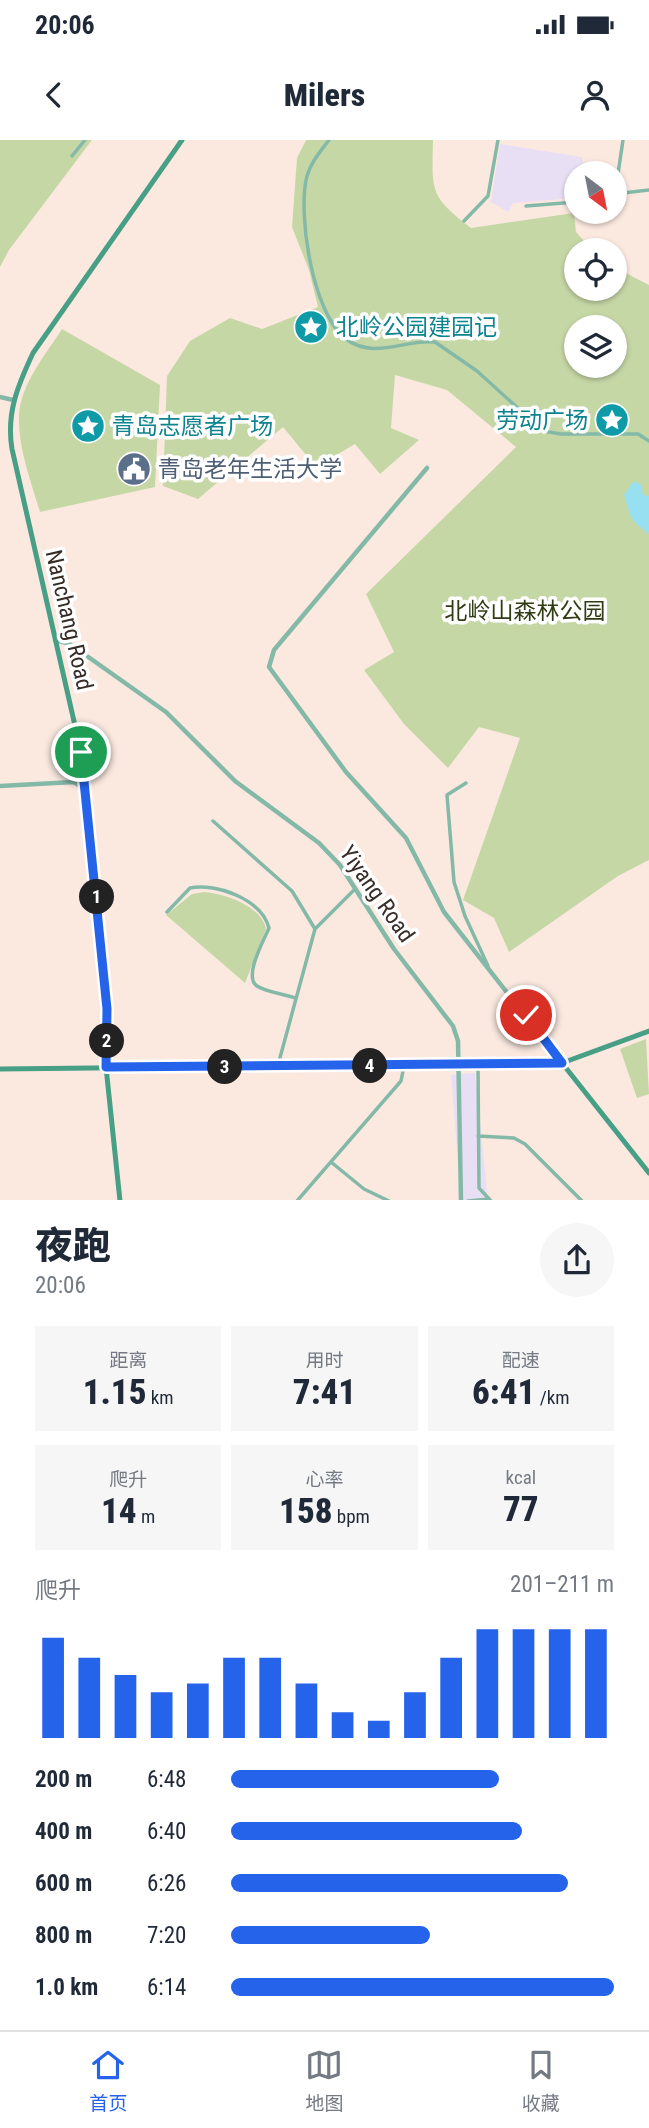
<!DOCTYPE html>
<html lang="zh">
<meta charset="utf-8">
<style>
:root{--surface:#fff;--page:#f6f6f7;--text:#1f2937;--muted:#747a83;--line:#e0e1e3;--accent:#2563eb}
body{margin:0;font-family:"Roboto Condensed","Noto Sans SC",sans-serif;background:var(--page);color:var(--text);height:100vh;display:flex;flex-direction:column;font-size:26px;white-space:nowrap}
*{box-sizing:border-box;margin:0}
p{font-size:23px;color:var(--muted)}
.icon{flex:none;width:38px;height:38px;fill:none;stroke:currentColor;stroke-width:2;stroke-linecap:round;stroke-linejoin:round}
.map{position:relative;height:1060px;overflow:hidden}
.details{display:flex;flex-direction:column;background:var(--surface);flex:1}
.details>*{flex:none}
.needle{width:46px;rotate:148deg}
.controls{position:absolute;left:564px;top:21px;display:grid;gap:14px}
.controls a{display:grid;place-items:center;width:63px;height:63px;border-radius:50%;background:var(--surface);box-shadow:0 2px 5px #0004;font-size:35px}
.pin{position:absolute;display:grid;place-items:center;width:60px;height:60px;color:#fff;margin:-30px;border:4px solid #fff;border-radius:50%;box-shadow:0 2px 7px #0007}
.km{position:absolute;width:35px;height:35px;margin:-18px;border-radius:50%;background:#222;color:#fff;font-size:19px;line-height:35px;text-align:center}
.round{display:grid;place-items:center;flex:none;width:74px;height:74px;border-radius:37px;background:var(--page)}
.summary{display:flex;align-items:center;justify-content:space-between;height:119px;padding:0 35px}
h1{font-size:38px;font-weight:800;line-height:52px}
.metrics{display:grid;grid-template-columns:repeat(3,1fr);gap:10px;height:119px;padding:7px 35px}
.metrics div{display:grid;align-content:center;border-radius:0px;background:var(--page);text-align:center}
.metrics b{font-size:35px;font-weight:800}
.metrics small{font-size:19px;font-weight:400}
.metrics p{font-size:19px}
.chart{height:196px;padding:14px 35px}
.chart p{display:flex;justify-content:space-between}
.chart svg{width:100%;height:126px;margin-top:7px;stroke:var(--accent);stroke-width:6}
ul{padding:0 35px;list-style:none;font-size:23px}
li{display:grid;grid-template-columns:112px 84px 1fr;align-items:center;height:52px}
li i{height:18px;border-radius:9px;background:var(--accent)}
.status{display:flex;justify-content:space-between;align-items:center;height:49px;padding:0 35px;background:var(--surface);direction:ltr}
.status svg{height:19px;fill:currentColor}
header{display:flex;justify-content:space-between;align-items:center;height:91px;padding:0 35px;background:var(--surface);font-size:32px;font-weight:800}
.tab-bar{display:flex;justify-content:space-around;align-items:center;height:98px;border-top:2px solid var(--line);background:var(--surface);font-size:19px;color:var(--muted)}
.tab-bar a{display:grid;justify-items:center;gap:4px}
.tab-bar .current{color:var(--accent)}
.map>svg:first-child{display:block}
.commercial{fill:#e8dff4}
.green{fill:#c6d7a6;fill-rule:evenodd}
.water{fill:#97e0f1}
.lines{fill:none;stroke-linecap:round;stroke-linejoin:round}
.minor{stroke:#84b9a8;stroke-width:3.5}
.tertiary{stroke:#84b9a8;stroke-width:4.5}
.secondary{stroke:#479f86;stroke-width:5}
.route-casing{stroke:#fff;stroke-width:14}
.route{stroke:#2563eb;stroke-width:9}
.labels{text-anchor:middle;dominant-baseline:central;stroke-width:7;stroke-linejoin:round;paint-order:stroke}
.culture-label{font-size:23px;fill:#0d838f;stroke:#fff;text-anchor:start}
.service-label{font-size:23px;fill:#4e5e75;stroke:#fff;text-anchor:start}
.park-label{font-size:23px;fill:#2f3b12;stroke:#fff}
.street-label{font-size:23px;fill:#372c26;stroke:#fff}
</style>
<div class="status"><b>20:06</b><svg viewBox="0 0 49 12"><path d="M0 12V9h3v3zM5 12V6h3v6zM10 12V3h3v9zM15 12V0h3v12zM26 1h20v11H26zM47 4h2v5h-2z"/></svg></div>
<header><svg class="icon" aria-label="back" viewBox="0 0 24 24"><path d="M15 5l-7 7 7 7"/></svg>Milers<svg class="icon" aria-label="person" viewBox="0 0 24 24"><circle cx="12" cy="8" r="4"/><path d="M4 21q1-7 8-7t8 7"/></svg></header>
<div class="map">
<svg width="649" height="1061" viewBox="0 0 649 1061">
<rect width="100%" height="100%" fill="#fbe9e0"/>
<path class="commercial" d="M500 4 582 17 585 33H576V58L513 63 508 72 491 62Z
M475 933 488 1060H461L451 935Z"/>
<path class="green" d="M0 0H92L9 110 0 127Z
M306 0H433C432 51 429 56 471 88L574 73 576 92 592 110H576V149H614V127L649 145V720L618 736 509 812 494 778 463 760 520 598 479 587 448 628 404 584 364 530 394 512 366 454 516 307 447 250 395 235 391 288 419 300 380 334 355 304 316 327 283 287 198 359 163 346 167 236 190 201 230 178 262 189 318 167 309 130 292 87 297 18ZM576 187H614V226H576Z
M62 189 160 245 155 347 40 372C31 342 18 308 19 276 20 245 46 214 62 189Z
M205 752C225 754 262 766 266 789L245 843 166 775 192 754Z
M646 899 649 954 637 958 620 909Z"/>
<path class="water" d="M634 341 641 345 643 355 649 356V394C627 377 632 379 624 355Z"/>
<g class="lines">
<path class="minor" d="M329 0C320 12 311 22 307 36 297 74 313 175 346 199 374 220 405 199 435 202L477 231 543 291 561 294H638L649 301
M72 16 85 0
M614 54 649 50
M615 54 623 0
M526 66 576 62
M464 81 488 56 498 0
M466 643 447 655 454 742 465 776 488 826
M213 681 292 751 315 789
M167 772 190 748C217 743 261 759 269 788 264 800 243 837 257 846 266 852 284 854 295 858
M278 925 315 789 355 749
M478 925 479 1048 491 1061
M478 996 514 998 525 1004 582 1061
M331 1022 364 1049 389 1061
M297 1061 401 941 404 926
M468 1061 489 1059"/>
<path class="tertiary" d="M0 257 13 260
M427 328 274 510 269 527 346 632 406 698 444 772 562 923
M55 500 70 504 166 572 235 641 319 703 340 725 394 809 453 886 458 901 461 1061
M0 646 74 642 85 649"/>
<path class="secondary" d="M562 923 649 1033
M0 929 562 923 649 891
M120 1061 106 927 107 869 81 612 12 309C6 273 18 245 33 213L182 0"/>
</g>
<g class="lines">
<g class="route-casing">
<path id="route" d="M81 612 107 869 106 927 562 923 526 875"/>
</g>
<use href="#route" class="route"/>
</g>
<defs>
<g id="sight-disc" transform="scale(1.75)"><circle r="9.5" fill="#0f9aa8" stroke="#fff"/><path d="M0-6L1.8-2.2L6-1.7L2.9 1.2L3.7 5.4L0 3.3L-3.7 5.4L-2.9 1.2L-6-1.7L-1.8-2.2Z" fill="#fff"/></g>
<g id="civic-disc" transform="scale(1.75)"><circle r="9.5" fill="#5c6f8a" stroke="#fff"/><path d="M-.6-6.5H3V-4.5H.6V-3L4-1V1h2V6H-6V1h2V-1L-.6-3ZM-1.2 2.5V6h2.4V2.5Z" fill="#fff"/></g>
</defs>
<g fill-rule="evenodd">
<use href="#sight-disc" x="311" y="187"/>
<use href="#sight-disc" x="612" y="280"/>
<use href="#sight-disc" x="88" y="286"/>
<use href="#civic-disc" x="134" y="329"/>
</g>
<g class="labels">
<g class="culture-label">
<text x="336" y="187">北岭公园建园记</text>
<text x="588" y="280" text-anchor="end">劳动广场</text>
<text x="112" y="286">青岛志愿者广场</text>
</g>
<g class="service-label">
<text x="158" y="329">青岛老年生活大学</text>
</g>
<g class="park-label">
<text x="525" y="471">北岭山森林公园</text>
</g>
<g class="street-label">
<text transform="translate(69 480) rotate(77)">Nanchang Road</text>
<text transform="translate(377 754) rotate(55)">Yiyang Road</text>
</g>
</g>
</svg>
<div class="controls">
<a><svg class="needle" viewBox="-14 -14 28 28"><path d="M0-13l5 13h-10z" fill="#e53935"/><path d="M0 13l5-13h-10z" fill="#747a83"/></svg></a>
<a><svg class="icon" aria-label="locate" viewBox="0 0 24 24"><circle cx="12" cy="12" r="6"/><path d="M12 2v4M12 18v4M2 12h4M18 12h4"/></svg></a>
<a><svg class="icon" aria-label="layers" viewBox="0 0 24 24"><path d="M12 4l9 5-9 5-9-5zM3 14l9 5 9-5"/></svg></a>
</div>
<div class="pin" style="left:81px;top:612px;background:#1e9e55"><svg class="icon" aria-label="arrive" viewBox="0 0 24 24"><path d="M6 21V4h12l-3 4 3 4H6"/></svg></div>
<div class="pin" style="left:526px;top:875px;background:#d93025"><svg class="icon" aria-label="check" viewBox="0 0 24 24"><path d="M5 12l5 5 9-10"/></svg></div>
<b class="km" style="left:97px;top:757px">1</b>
<b class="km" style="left:107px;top:901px">2</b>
<b class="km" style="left:225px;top:927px">3</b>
<b class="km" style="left:370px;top:926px">4</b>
</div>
<section class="details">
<div class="summary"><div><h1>夜跑</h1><p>20:06</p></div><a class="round"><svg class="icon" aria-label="share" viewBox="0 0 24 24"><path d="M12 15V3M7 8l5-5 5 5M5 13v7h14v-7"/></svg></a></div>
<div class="metrics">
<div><p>距离</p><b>1.15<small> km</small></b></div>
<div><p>用时</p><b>7:41</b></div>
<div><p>配速</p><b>6:41<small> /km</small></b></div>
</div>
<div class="metrics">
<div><p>爬升</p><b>14<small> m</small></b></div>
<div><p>心率</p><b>158<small> bpm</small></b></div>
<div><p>kcal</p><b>77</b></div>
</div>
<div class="chart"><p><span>爬升</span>201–211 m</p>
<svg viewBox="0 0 160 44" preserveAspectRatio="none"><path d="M5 44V9M15 44V16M25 44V22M35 44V28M45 44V25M55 44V16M65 44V16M75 44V25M85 44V35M95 44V38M105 44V28M115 44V16M125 44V6M135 44V6M145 44V6M155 44V6"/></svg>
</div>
<ul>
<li><b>200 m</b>6:48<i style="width:70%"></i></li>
<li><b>400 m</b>6:40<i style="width:76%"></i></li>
<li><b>600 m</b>6:26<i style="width:88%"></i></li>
<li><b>800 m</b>7:20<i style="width:52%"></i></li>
<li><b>1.0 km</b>6:14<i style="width:100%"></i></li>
</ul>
</section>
<nav class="tab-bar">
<a class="current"><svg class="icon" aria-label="home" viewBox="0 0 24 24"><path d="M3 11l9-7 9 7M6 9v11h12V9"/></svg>首页</a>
<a><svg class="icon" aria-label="map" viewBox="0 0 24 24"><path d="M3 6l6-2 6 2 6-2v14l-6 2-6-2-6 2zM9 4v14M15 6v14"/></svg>地图</a>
<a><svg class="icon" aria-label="saved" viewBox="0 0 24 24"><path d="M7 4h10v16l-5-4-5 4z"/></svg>收藏</a>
</nav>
